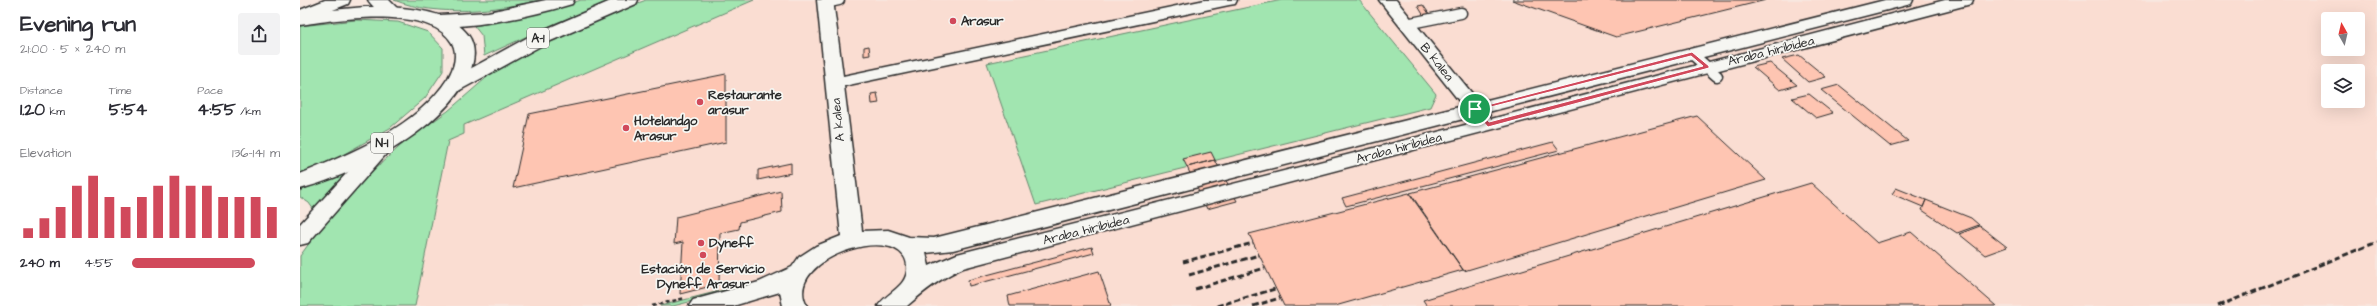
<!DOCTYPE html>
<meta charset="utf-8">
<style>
:root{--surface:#fff;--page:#f2f2f3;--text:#2b2b33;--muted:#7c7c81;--accent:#d1495b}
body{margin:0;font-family:"Architects Daughter",sans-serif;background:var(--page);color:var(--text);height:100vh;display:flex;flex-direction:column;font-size:15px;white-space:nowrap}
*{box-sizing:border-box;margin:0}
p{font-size:13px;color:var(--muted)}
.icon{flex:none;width:22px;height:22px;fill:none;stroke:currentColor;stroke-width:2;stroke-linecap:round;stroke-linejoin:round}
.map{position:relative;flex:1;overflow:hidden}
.details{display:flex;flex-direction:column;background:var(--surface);width:300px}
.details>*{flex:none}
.needle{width:26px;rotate:352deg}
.buttons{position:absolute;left:2021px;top:12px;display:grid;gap:8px}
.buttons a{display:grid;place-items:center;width:44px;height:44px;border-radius:4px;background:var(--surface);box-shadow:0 4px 16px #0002;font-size:20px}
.pin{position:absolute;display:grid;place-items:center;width:34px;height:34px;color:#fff;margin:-17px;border:2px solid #fff;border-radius:50%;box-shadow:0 1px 4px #0007}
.round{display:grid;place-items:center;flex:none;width:42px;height:42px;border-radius:4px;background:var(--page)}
.head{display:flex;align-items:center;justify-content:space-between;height:68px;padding:0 20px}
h1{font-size:22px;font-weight:700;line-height:30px}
.figures{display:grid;grid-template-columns:repeat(3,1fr);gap:6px;height:68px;padding:4px 20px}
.figures div{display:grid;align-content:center}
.figures b{font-size:17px;font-weight:700}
.figures small{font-size:11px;font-weight:400}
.figures p{font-size:11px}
.chart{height:112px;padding:8px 20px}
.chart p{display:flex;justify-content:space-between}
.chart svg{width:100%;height:72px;margin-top:4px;stroke:var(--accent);stroke-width:6}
ul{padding:0 20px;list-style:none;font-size:13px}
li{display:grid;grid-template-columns:64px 48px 1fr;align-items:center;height:30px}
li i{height:10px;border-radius:5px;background:var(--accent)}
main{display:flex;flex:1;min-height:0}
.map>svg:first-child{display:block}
.built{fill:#faddd2;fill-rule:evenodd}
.green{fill:#a1e5b0;stroke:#66886e}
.building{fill:#fec5b2;stroke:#2b2b2b}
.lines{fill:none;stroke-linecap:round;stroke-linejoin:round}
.service-casing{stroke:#2b2b2b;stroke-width:13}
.minor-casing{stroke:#2b2b2b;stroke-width:3}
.tertiary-casing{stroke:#2b2b2b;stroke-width:3}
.trunk-casing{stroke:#2b2b2b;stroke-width:3}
.motorway-casing{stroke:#2b2b2b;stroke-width:3}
.path{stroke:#2b2b2b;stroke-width:2.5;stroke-dasharray:4 3;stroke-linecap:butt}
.service{stroke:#f6f6f2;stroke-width:10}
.minor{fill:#f6f6f2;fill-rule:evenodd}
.tertiary{fill:#f6f6f2;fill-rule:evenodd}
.trunk{fill:#f6f6f2;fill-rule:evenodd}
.motorway{fill:#f6f6f2;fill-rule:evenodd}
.rail{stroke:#2b2b2b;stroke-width:3;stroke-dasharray:6 3;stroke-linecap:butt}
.route{fill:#d1495b;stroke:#fff;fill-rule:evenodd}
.poi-dot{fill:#d1495b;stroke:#f6f6f2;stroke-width:1.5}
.labels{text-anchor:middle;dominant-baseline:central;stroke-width:3.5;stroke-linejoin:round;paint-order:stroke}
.shield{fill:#f6f6f2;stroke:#686867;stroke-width:1}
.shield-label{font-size:12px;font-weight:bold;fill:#2b2b2b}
.poi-label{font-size:13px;font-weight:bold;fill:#2b2b2b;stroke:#f6f6f2;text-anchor:start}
.street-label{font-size:13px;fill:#2b2b2b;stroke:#f6f6f2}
</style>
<main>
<section class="details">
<div class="head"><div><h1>Evening run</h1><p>21:00 · 5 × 240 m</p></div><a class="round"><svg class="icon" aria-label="share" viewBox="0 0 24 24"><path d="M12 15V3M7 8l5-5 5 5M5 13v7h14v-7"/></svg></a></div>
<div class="figures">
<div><p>Distance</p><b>1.20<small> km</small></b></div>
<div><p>Time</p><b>5:54</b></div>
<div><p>Pace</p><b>4:55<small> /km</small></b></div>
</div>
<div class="chart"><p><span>Elevation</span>136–141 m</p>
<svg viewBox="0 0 160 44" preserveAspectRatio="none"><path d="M5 44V38M15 44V32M25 44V25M35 44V12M45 44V6M55 44V19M65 44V25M75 44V19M85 44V12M95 44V6M105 44V12M115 44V12M125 44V19M135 44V19M145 44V19M155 44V25"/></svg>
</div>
<ul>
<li><b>240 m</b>4:55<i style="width:83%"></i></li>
</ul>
</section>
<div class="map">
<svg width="2077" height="306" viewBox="0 0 2077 306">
<rect width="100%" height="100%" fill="#f8e7df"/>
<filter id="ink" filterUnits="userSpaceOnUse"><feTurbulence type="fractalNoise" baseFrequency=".025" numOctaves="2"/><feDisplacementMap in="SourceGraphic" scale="8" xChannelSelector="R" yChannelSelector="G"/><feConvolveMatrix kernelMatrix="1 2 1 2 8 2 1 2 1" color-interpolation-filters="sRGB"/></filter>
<g filter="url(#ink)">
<path class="built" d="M454 0H2077V306H115L148 140 164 134V125ZM2028 19H2058V49H2028ZM2028 71H2058V101H2028Z"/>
<path class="green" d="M94 0H241C196 10 139 18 94 0Z
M281 0H315L256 23 184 56 182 36 174 26 220 18Z
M346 0H454L164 125V134L148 141 115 306H0V256L31 213 68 175 108 139 148 111 201 65 286 23Z
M982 0H1059L1136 94 1130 107 736 205 687 63Z
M56 20 98 22 128 32 143 48V71L125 98 90 128 39 157 0 173V26Z
M57 166 16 213 9 203 0 197V191Z
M443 285 440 289 373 306H360Z"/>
<path class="building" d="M1212 0H1466L1316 37Z
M1123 5 1130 15 1124 16 1118 6Z
M569 46 570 55 564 56V47Z
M1499 55 1526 77 1508 82 1482 59Z
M1470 63 1497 85 1480 90 1453 67Z
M426 74V142L213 188 229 114Z
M1539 85 1608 141 1590 146 1521 90Z
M577 93 579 103 572 104 571 94Z
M1509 94 1533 113 1516 118 1492 98Z
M1397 116 1466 180 1164 271 1110 193Z
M1253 142 1259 150 1046 206 1042 198Z
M911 152 915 160 887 167 883 159Z
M915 160 937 201 907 209 887 167Z
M491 163V173L458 180V170Z
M1511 183 1577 243 1611 232 1696 306H1127L1123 300Z
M1596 188 1626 200 1623 207 1592 194Z
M481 191 482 212 440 222 439 229 420 233 419 284 380 294 383 242 374 244 376 217Z
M1109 193 1163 270 1035 306H984L949 234Z
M1626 200 1671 218 1679 225 1657 233 1622 210Z
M1680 226 1707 247 1685 255 1659 234Z
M792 247 794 253 669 286 668 280Z
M799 271 811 306H710L708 296Z"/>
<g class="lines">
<g class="service-casing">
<path id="service" d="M525 3 539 0
M1106 24 1161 13
M1392 54 1417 76"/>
</g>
<g class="minor-casing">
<path id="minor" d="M517 0H533L543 76 905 0H937L935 4 929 5 544 86 562 231 588 230 609 237 634 238 1163 106 1079 0H1096L1179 102 1585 0H1613L1611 4 1188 112 1191 119 1645 0H1673L1671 4 663 268C642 277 624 291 607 306H578C586 293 605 288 607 271 612 217 479 257 507 306H483L480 292 433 306H389L393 300 459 282 492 267 499 257 516 246 541 236ZM1171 117 1177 122 657 254 629 266 626 253 653 250Z
M87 135 94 137 97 141 94 145 8 243 0 245V224L80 137Z"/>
</g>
<g class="tertiary-casing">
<path id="tertiary" d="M25 0H50L48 4 0 23V10Z
M68 0H89L100 11 98 15C85 18 75 10 68 0Z"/>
</g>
<g class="trunk-casing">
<path id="trunk" d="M65 7C92 7 121 7 146 18 203 44 160 97 129 123 93 153 45 177 0 189V174C52 153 117 127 148 78 154 68 158 54 152 43 130 5 37 19 0 25V13Z"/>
</g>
<g class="motorway-casing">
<path id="motorway" d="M246 0H274L272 4C228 17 185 26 140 27L133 25 131 21 133 17 140 15 188 12Z
M313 0H338L336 4 246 43 160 90 153 92 146 90 143 86 146 82 232 35Z"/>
</g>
<path class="path" d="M352 306 385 298"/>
<use href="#service" class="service"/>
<use href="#minor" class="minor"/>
<use href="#tertiary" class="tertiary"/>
<use href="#trunk" class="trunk"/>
<use href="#motorway" class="motorway"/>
<path class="rail" d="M883 262 953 243
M889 275 959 255
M895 289 965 268
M917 306 975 289
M953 306 980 298
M1918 306 2077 242"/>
</g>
</g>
<path class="route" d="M1392 52 1409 66V68L1188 127 1172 109ZM1391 56 1403 66 1189 122 1179 110Z"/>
<g class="poi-dot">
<circle cx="653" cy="21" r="4"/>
<circle cx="400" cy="102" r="4"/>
<circle cx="326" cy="128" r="4"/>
<circle cx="401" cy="243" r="4"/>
<circle cx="403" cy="255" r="4"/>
</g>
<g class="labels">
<g class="shield">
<rect x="227" y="28" width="22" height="20" rx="3"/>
<rect x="71" y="133" width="22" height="20" rx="3"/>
</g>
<g class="shield-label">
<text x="238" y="38">A-1</text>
<text x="82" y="143">N-I</text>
</g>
<g class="poi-label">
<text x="661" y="21">Arasur</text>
<text x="408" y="95">Restaurante<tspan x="408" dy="15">arasur</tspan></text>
<text x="334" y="121">Hotelandgo<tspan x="334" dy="15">Arasur</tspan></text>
<text x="409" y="243">Dyneff</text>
<text x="403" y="269" text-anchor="middle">Estación de Servicio<tspan x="403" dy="15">Dyneff Arasur</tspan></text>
</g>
<g class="street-label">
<text transform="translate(1471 51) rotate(-14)">Araba hiribidea</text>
<text transform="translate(1137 62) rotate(51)">B kalea</text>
<text transform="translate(538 120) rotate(-96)">A kalea</text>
<text transform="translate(1099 148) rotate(-15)">Araba hiribidea</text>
<text transform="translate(786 230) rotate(-14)">Araba hiribidea</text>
</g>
</g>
</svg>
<div class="buttons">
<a><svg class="needle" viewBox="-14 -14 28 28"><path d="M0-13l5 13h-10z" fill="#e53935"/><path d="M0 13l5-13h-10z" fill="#7c7c81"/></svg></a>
<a><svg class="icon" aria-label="layers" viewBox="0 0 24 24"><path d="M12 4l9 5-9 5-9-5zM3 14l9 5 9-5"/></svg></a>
</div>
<div class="pin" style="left:1175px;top:109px;background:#1e9e55"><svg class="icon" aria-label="arrive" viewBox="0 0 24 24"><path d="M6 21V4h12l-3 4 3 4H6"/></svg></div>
</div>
</main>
